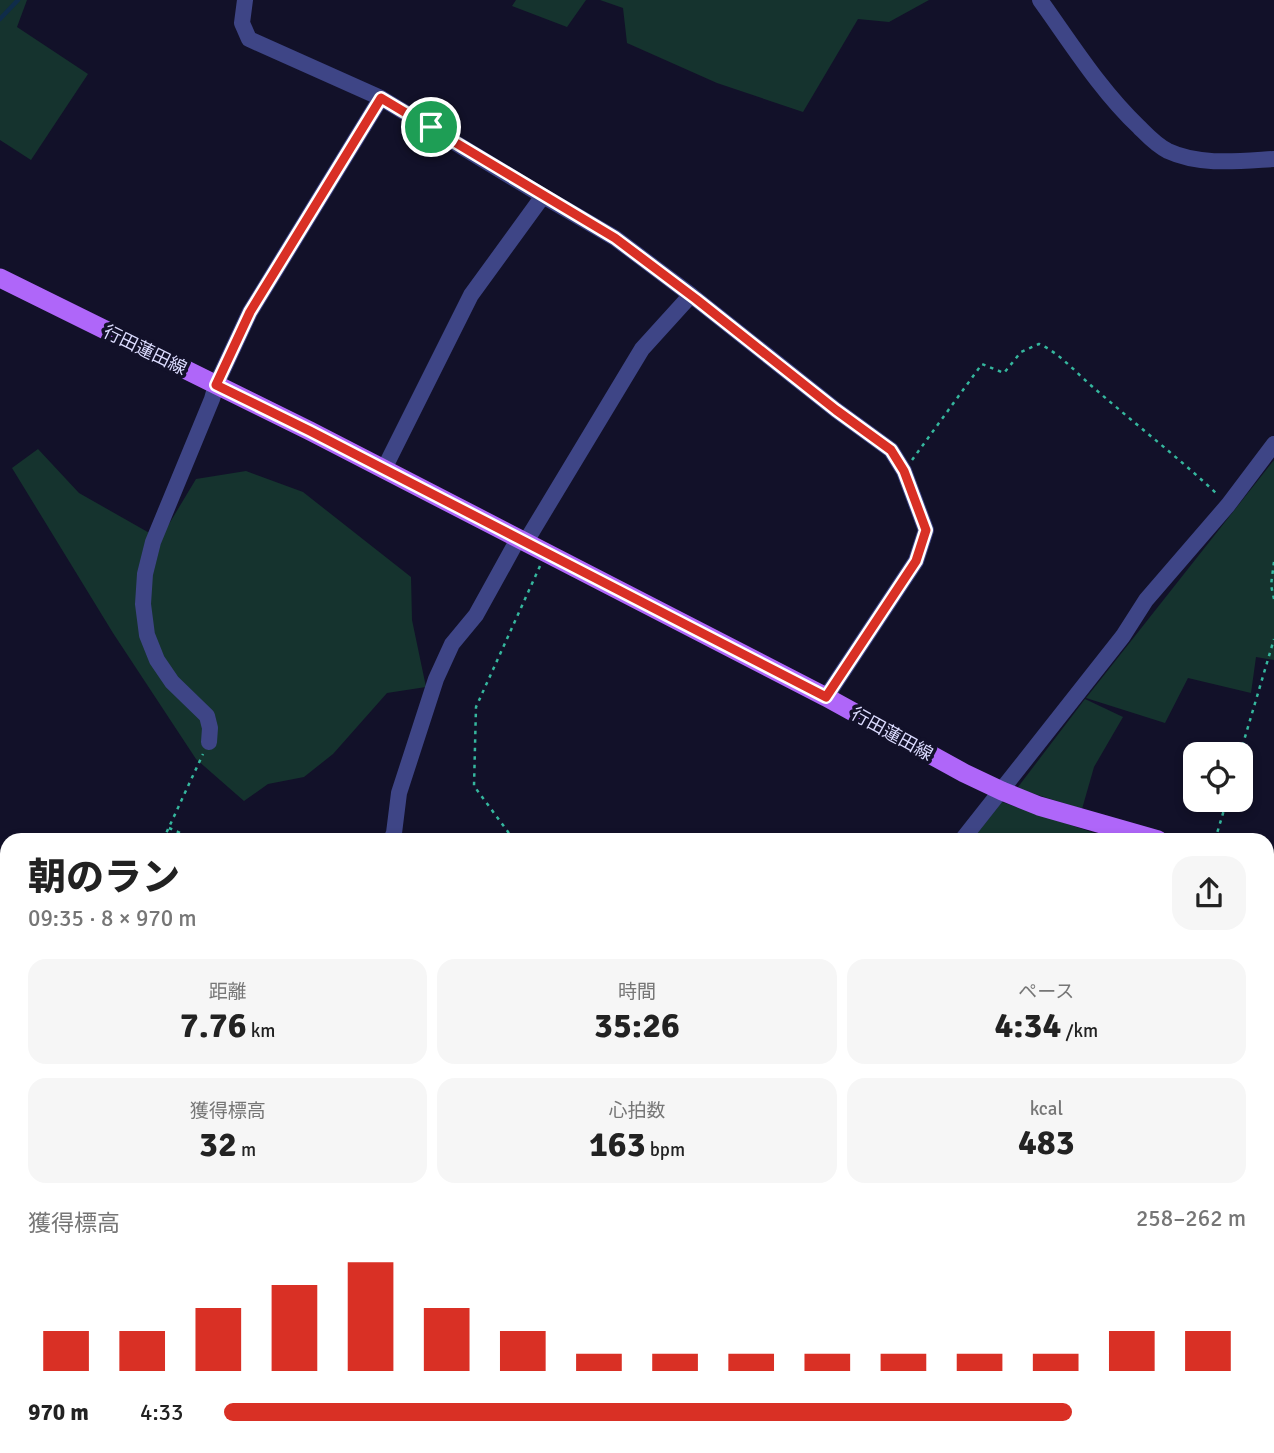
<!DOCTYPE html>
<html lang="ja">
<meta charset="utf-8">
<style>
:root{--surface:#fff;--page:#f6f6f6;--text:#222;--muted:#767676;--accent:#d93025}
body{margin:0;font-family:Signika,"Noto Sans JP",sans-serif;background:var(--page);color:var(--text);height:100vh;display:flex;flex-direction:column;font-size:26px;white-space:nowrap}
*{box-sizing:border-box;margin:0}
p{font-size:23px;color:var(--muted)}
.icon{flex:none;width:38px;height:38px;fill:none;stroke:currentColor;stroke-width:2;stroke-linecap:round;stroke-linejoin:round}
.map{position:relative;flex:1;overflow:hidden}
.panel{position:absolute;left:0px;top:833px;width:1274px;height:621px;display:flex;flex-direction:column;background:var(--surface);border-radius:21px 21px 0 0;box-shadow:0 4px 10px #0003}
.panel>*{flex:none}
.buttons{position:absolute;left:1183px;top:742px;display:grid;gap:14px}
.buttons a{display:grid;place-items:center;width:70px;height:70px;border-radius:14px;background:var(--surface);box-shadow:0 4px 10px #0003;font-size:35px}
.pin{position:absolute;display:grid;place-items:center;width:60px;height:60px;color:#fff;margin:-30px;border:4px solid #fff;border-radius:50%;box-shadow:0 2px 7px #0007}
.round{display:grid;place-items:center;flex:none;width:74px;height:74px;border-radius:21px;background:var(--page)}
.summary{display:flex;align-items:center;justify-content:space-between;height:119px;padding:0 28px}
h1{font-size:38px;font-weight:800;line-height:52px}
.stats{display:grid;grid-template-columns:repeat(3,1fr);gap:10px;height:119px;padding:7px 28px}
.stats div{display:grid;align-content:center;border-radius:18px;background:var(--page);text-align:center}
.stats b{font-size:35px;font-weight:800}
.stats small{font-size:19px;font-weight:400}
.stats p{font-size:19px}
.chart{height:196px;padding:14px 28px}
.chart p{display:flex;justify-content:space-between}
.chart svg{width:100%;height:126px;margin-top:7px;stroke:var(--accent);stroke-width:6}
ul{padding:0 28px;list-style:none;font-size:23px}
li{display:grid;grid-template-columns:112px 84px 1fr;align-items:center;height:52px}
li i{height:18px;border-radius:9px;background:var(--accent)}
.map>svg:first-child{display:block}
.green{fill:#15332e}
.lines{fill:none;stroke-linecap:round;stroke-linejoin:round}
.stream{stroke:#0f2c4a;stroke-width:4.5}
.path{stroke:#35b79e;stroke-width:2.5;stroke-dasharray:3.5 5;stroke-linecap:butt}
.minor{stroke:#3e4586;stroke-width:16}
.major{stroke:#af66f9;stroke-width:19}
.route-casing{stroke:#fff;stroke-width:14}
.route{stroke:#d93025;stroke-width:9}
.labels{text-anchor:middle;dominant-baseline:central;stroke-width:7;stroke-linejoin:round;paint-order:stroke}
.street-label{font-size:18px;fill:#dbdbfe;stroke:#121129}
</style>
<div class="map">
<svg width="1274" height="1453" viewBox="0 0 1274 1453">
<rect width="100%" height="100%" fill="#121129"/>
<path class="green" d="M0 0H27L17 27 88 74 31 160 0 140Z
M516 0H586L567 27 512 6Z
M600 0H929L889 22 858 19 803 112 717 83 627 43 623 8Z
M38 449 79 493 160 539 196 479 246 471 303 492 411 577 412 620 426 687 387 693 333 754 304 777 268 784 244 801 196 759 113 633 12 468Z
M1274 460V660L1256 657 1251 693 1188 678 1165 723 1086 698Z
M1085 699 1123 717 1094 767 1082 809 1019 789 1018 787Z
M1002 802 1115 840H972Z"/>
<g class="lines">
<path class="stream" d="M0 19 18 0
M0 1347 7 1351
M235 1447 255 1453"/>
<path class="path" d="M912 460 982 364 1004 373 1021 352 1039 344C1060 353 1076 373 1094 388 1135 424 1178 457 1218 495
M1274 562 1271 585 1274 599
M1240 754 1274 639
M169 828 196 840
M163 840 203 754
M514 840 474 786 476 707 540 566
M1215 840 1227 800
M0 1061 7 1065
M0 1183 7 1167
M0 1356 7 1360
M200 1447 216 1453
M26 1453 29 1447"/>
<path class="minor" d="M245 0 242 23 249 39 381 98 543 196 615 238 691 295 836 410 891 450 904 471 926 530 916 561 826 697
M1040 0C1071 43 1100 90 1139 127 1148 136 1156 145 1168 151 1200 166 1240 161 1274 159
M384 469 471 295 543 196
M525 543 642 349 691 295
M209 742 210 728 207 716 172 682 157 660 147 635 143 604 145 574 153 542 212 399 216 385 250 312 381 98
M391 840 394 833 399 793 436 679 452 644 476 615 518 539
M962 840 1123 636 1146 600 1228 505 1274 444
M1267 1175 1274 1156
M967 1447 979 1453
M528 1453 530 1447
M1202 1453 1203 1447"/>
<path class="major" d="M0 278 310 431 826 697 964 773 1002 791 1039 806 1158 840
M1267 869 1274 871"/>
</g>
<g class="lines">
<g class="route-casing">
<path id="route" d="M381 98 615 238 696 299 836 410 891 450 904 471 926 530 916 561 826 697 310 431 216 385 250 312Z"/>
</g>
<use href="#route" class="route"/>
</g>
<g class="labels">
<g class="street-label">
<text transform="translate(145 350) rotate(26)">行田蓮田線</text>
<text transform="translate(892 734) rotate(29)">行田蓮田線</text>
</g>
</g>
</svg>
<div class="buttons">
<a><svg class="icon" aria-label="locate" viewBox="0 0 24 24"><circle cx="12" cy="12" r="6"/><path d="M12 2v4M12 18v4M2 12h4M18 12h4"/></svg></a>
</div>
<div class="pin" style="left:431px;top:127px;background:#1e9e55"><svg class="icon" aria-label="arrive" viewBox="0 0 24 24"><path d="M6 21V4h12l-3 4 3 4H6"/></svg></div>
<section class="panel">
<div class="summary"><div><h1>朝のラン</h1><p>09:35 · 8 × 970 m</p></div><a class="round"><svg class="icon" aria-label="share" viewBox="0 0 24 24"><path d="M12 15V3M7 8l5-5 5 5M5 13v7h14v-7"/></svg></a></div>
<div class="stats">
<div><p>距離</p><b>7.76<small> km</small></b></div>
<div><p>時間</p><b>35:26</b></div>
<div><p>ペース</p><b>4:34<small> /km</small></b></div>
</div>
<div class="stats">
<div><p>獲得標高</p><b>32<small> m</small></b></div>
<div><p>心拍数</p><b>163<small> bpm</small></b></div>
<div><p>kcal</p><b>483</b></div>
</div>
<div class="chart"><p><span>獲得標高</span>258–262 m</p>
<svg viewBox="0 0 160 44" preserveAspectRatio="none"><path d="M5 44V30M15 44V30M25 44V22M35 44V14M45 44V6M55 44V22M65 44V30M75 44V38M85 44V38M95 44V38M105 44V38M115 44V38M125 44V38M135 44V38M145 44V30M155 44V30"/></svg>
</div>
<ul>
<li><b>970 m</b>4:33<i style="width:83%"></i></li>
</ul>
</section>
</div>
